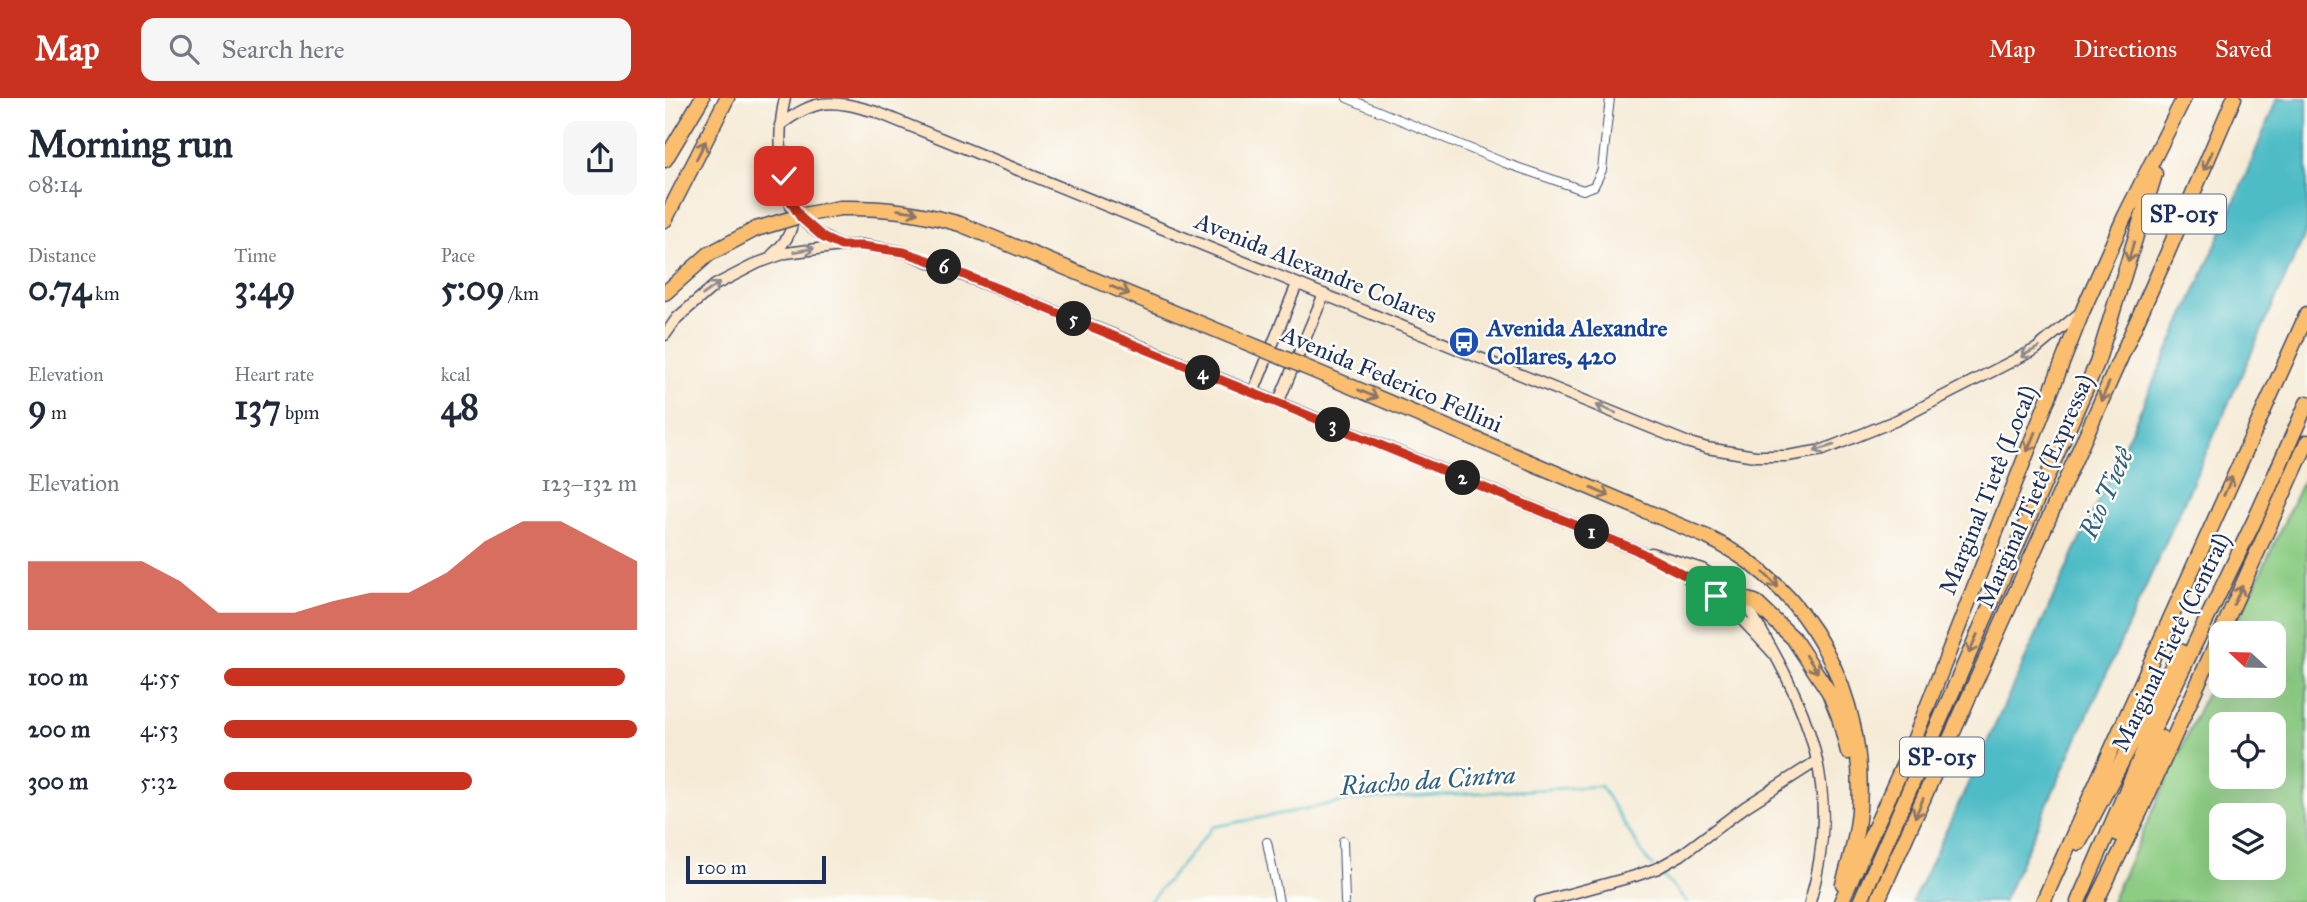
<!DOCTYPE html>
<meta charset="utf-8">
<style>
:root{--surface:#fff;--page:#f6f6f7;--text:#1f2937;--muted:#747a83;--accent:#c8321e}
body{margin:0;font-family:"IM FELL Great Primer",serif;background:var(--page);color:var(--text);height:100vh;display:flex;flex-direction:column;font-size:26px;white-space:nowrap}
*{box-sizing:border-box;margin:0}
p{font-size:23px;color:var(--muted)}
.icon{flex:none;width:38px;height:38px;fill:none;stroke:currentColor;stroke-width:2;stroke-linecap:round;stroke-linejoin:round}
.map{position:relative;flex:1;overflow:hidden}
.sheet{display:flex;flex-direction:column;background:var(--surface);width:665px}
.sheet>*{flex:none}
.needle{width:46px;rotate:292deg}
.fabs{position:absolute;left:1544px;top:523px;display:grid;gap:14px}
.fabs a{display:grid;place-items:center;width:77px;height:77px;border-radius:14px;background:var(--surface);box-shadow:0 7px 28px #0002;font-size:35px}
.scale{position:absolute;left:21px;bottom:18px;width:140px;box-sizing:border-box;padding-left:7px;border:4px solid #1b2f5e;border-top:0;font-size:19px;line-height:24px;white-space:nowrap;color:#1b2f5e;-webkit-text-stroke:5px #fdfcf7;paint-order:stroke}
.pin{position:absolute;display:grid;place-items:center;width:60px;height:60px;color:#fff;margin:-30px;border-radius:14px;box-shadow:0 4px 10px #0006}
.km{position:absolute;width:35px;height:35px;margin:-18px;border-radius:50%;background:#222;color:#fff;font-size:19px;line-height:35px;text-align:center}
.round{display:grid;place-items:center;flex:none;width:74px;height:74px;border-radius:14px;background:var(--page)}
.overview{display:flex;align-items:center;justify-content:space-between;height:119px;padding:0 28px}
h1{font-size:38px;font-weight:700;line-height:52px}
.stats{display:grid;grid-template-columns:repeat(3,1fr);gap:10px;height:119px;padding:7px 28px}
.stats div{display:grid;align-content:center}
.stats b{font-size:35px;font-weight:700}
.stats small{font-size:19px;font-weight:400}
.stats p{font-size:19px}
.chart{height:196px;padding:14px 28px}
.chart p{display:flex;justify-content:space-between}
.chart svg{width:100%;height:126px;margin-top:7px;fill:var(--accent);opacity:.7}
ul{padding:0 28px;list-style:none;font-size:23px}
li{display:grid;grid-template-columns:112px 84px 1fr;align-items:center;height:52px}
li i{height:18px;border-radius:9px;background:var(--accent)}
header{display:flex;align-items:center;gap:42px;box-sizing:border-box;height:98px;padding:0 35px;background:var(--accent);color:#fff}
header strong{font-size:33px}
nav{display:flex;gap:38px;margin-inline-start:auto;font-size:24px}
.search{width:490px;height:63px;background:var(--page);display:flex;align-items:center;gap:18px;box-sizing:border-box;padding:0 24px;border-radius:14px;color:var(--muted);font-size:26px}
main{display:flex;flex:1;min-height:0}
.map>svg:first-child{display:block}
.green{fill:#8ccc83;stroke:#547e70;stroke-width:2;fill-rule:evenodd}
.water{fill:#4ebcc6;stroke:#347692;stroke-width:2}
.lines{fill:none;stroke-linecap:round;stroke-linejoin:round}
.stream{stroke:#4ebcc6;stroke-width:2.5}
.street-casing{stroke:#3c4b70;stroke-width:10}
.secondary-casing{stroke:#3c4b70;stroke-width:13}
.highway-casing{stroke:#3c4b70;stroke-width:17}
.street{stroke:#fff;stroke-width:8}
.secondary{stroke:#fde5c5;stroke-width:10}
.highway{stroke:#fbbe6e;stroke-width:14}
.highway-bridge-casing{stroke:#3c4b70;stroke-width:17;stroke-linecap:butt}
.highway-bridge{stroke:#fbbe6e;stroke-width:14}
.oneway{stroke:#8b7666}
.oneway2{stroke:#8c8a92}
.route-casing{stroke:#fff;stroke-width:14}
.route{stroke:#c8321e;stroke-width:9}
.labels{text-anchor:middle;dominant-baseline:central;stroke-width:5;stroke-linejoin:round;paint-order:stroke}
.shield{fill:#fdfcf7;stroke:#5f6c8c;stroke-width:2}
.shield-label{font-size:23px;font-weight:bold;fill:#1b2f5e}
.street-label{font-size:24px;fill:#1b2f5e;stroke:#fdfcf7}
.transit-label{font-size:24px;font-weight:bold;fill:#164399;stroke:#fdfcf7;text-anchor:start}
.water-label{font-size:26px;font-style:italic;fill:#2d6082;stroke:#fdfcf7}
</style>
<header>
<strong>Map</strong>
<div class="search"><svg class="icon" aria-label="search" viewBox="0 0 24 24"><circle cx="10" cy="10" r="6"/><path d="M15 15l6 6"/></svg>Search here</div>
<nav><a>Map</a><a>Directions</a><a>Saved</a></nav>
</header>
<main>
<section class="sheet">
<div class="overview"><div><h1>Morning run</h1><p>08:14</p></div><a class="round"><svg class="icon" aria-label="share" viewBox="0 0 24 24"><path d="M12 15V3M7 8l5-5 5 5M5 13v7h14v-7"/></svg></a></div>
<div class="stats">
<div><p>Distance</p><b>0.74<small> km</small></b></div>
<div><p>Time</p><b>3:49</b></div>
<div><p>Pace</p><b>5:09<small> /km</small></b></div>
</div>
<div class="stats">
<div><p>Elevation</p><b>9<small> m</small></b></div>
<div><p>Heart rate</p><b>137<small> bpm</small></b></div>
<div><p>kcal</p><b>48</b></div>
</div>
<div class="chart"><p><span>Elevation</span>123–132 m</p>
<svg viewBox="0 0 160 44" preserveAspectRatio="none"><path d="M0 44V20L10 20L20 20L30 20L40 27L50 38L60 38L70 38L80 34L90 31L100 31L110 24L120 13L130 6L140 6L150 13L160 20V44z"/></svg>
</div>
<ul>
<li><b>100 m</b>4:55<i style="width:97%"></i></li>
<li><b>200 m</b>4:53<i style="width:100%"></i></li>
<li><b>300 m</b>5:32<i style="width:60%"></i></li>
</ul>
</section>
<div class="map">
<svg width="1642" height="804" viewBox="0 0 1642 804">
<rect width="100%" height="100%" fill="#fdfcf7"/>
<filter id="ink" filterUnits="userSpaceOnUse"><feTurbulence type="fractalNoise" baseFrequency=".0143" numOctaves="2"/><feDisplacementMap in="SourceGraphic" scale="14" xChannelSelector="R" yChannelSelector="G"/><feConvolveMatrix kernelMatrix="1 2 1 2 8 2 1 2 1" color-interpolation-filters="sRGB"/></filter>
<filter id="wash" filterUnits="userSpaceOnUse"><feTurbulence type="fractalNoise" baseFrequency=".00686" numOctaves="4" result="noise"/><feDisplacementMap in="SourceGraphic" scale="28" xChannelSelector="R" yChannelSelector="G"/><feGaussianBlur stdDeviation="1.57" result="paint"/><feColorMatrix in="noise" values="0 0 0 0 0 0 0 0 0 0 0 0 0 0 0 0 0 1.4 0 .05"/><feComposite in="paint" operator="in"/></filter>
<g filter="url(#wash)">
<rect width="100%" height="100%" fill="#f5ead5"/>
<path class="green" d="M1642 374V804H1446L1556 563V588H1608V536L1568 535ZM1608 626V679H1556V626ZM1556 718H1608V770H1556Z"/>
<path class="water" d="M1612 0H1642V132L1338 804H1247C1312 671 1371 535 1434 401 1496 268 1559 136 1612 0Z"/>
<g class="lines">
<path class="stream" d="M993 773 1022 804
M484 804 548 729 687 702 936 688 981 761 988 768"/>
</g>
</g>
<g filter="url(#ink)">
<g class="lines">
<g class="street-casing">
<path id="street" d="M682 0 840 65 918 92 929 88 937 72 945 0
M678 743 680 804
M602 744 614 804"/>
</g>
<g class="secondary-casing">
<path id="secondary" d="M115 27C151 0 166 1 211 14L1021 344 1042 350 1090 358H1122L1158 352 1232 322 1371 251 1416 214
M131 113C140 128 156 138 172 146
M107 157C120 145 127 136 128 118 120 72 109 47 120 0
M0 237 12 220 50 187 93 165 121 155 176 148 197 147 239 154 449 237 969 451C992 462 1016 473 1037 487 1064 506 1086 531 1108 555
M588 295 632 186
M613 305 659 196
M986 455 1037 471 1080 498 1082 508C1142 608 1179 686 1145 804
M875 804 970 778 993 770 1016 757 1080 709 1152 663"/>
</g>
<g class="highway-casing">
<path id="highway" d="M0 62 37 0
M175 110C219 109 253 114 295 126L580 244
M0 122 62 0
M0 195 44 156 91 131
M640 269 1042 439C1146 489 1202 598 1194 712 1192 738 1185 762 1178 786
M1025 480 1078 501 1090 504 1128 540 1164 594 1174 619 1183 654
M1453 736 1497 640
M1414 745 1515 553
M1176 804 1246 650 1418 212 1459 120 1519 0
M1195 804 1432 265 1490 76
M1212 804 1502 156 1569 0
M1378 804 1642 216
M1413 804 1481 647 1593 415 1642 305
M1431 804 1476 712 1642 344"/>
</g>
<use href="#street" class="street"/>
<use href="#secondary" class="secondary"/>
<use href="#highway" class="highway"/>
<g class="highway-bridge-casing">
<path id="highway-bridge" d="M91 131 138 117 175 110
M580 244 640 269"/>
</g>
<use href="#highway-bridge" class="highway-bridge"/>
</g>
<defs><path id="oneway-shaft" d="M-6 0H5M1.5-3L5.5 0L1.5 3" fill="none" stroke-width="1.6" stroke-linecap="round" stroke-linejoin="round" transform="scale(1.75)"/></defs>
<g class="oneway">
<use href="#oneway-shaft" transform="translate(36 52) rotate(-63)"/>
<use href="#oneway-shaft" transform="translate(1543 63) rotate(114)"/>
<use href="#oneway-shaft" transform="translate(243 113) rotate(8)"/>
<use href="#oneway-shaft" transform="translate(1466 154) rotate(105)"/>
<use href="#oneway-shaft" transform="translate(455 192) rotate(23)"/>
<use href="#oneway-shaft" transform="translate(1440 294) rotate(114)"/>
<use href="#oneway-shaft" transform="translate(703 296) rotate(23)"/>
<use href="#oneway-shaft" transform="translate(1366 344) rotate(112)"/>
<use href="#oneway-shaft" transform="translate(1563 388) rotate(-66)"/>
<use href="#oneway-shaft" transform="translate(935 394) rotate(23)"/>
<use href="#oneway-shaft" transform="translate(1106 482) rotate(45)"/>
<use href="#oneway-shaft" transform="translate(1573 497) rotate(-65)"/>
<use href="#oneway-shaft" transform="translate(1308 546) rotate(114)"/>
<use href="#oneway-shaft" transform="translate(1147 566) rotate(57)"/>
<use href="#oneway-shaft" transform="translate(1254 710) rotate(114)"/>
</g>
<g class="oneway2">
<use href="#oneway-shaft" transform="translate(139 152) rotate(-10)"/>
<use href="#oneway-shaft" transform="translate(46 191) rotate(-36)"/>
<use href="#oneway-shaft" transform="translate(1365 254) rotate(152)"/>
<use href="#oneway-shaft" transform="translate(941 311) rotate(-158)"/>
<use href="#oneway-shaft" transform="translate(1159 350) rotate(163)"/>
</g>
</g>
<g class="lines" filter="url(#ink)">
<g class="route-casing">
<path id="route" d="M119 78 126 104 136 120 159 140 176 148H197L239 154 263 162 969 451 1025 480 1051 498"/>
</g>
<use href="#route" class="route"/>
</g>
<defs>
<g id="bus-disc" transform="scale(1.575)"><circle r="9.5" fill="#1a4fb4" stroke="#fdfcf7"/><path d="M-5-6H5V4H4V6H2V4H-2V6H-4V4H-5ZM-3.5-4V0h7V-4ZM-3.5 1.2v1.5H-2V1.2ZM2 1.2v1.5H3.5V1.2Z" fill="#fff"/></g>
</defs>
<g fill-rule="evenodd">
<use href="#bus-disc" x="799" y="244"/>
</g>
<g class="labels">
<g class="shield">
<rect x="1477" y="96.5" width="84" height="39" rx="5"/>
<rect x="1235" y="639.5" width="84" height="39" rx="5"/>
</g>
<g class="shield-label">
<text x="1519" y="116">SP-015</text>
<text x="1277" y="659">SP-015</text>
</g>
<g class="street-label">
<text transform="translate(651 170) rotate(22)">Avenida Alexandre Colares</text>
<text transform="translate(727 281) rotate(23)">Avenida Federico Fellini</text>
<text transform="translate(1323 392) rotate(-68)">Marginal Tietê (Local)</text>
<text transform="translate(1370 393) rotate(-66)">Marginal Tietê (Expressa)</text>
<text transform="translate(1506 544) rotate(-64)">Marginal Tietê (Central)</text>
</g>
<g class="transit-label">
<text x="822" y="230">Avenida Alexandre<tspan x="822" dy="28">Collares, 420</tspan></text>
</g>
<g class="water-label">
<text transform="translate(1441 395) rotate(-66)">Rio Tietê</text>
<text transform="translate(763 682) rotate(-4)">Riacho da Cintra</text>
</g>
</g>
</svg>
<div class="fabs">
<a><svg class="needle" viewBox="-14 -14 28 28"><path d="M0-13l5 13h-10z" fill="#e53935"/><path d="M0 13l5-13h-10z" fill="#747a83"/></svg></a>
<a><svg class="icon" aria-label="locate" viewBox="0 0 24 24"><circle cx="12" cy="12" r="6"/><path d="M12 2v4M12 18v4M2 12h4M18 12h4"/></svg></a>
<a><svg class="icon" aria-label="layers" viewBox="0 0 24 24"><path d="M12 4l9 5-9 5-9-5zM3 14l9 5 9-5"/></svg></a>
</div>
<div class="scale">100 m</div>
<div class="pin" style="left:1051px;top:498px;background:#1e9e55"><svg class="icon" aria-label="arrive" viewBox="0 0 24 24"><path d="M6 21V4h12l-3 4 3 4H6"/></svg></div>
<div class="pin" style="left:119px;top:78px;background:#d93025"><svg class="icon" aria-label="check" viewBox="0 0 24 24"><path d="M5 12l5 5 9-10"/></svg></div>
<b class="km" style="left:927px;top:434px">1</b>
<b class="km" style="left:798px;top:380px">2</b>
<b class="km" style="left:668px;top:327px">3</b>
<b class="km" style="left:538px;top:275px">4</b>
<b class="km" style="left:409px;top:221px">5</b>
<b class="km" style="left:279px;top:169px">6</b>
</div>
</main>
